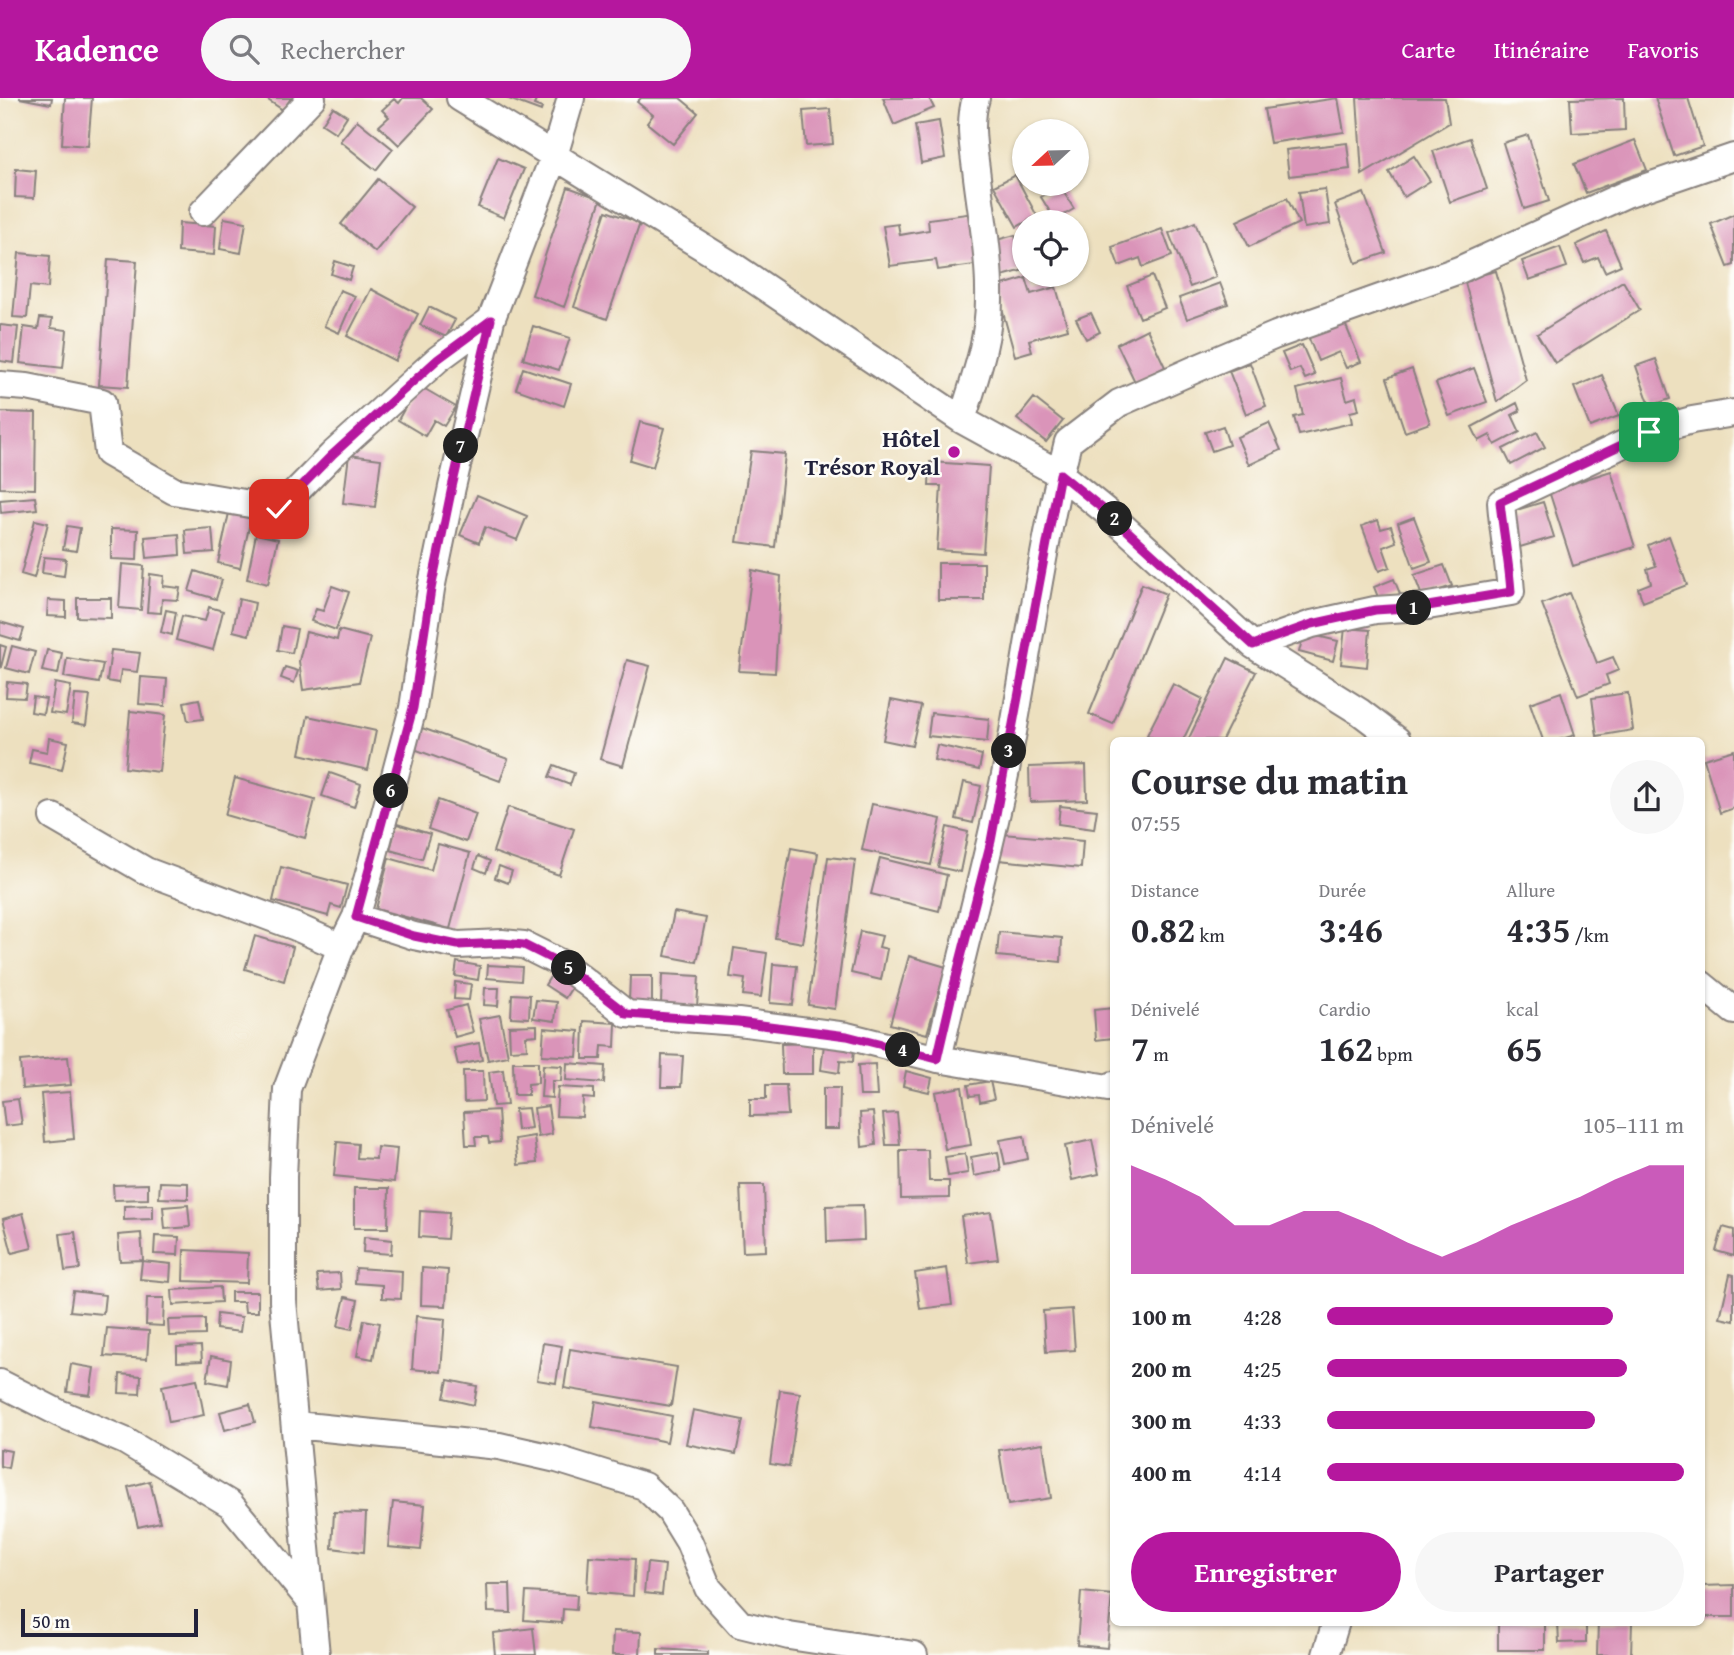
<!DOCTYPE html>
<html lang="fr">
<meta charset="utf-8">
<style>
:root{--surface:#fff;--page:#f7f7f7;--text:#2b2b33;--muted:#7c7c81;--accent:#b5179e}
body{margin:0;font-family:"Gentium Book Plus",serif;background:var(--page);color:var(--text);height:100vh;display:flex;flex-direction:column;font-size:26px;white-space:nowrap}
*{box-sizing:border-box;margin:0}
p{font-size:23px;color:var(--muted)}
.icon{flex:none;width:38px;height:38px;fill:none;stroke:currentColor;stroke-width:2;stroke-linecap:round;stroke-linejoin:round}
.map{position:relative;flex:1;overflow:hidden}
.panel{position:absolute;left:1110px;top:639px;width:595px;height:889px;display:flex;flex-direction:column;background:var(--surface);border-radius:10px;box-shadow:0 2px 5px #0004}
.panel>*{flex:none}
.needle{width:46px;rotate:248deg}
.tools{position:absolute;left:1012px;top:21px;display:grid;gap:14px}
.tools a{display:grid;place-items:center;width:77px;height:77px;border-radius:50%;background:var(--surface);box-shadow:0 2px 5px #0004;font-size:35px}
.scale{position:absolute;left:21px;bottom:18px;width:177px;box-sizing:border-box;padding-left:7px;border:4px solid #22223b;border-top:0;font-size:19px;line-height:24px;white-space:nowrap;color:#22223b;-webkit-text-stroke:5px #fdfcf7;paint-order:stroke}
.pin{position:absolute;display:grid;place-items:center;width:60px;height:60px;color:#fff;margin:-30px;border-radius:14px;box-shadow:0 4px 10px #0006}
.km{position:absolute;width:35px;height:35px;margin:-18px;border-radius:50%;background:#222;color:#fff;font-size:19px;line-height:35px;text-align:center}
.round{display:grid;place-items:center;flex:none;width:74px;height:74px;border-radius:37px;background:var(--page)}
.head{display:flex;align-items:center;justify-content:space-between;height:119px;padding:0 21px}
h1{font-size:38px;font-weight:700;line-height:52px}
.figures{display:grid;grid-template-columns:repeat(3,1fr);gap:10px;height:119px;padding:7px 21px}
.figures div{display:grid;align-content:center}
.figures b{font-size:35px;font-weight:700}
.figures small{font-size:19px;font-weight:400}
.figures p{font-size:19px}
.chart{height:196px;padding:14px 21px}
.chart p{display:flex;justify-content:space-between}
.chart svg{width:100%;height:126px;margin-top:7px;fill:var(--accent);opacity:.7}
.cta{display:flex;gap:14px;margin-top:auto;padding:14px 21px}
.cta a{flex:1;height:80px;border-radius:42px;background:var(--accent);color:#fff;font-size:28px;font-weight:700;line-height:80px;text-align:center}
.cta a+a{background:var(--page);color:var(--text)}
ul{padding:0 21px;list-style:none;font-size:23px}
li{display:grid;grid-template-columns:112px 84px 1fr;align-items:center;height:52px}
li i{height:18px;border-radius:9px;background:var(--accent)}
header{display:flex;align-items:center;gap:42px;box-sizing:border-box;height:98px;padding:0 35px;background:var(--accent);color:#fff}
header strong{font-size:33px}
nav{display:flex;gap:38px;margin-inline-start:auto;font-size:24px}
.search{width:490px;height:63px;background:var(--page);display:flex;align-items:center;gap:18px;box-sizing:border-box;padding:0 24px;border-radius:38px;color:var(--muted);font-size:26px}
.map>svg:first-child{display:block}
.building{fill:#da94b9}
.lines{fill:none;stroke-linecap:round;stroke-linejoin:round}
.street-casing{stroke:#88817d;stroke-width:30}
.street{stroke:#fff;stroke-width:26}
.route-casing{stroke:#fff;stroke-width:14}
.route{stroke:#b5179e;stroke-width:9}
.poi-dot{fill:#b5179e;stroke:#fdfcf7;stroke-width:2.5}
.labels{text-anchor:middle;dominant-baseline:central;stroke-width:5;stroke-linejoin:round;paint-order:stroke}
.poi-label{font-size:24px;font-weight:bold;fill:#22223b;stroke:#fdfcf7;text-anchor:end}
</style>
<header>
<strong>Kadence</strong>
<div class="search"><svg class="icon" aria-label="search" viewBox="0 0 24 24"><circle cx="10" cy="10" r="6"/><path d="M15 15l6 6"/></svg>Rechercher</div>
<nav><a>Carte</a><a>Itinéraire</a><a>Favoris</a></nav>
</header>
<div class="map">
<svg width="1734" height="1557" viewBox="0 0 1734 1557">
<rect width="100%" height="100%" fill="#fdfcf7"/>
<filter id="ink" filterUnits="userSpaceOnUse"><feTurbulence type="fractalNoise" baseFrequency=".0143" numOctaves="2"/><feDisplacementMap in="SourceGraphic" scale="14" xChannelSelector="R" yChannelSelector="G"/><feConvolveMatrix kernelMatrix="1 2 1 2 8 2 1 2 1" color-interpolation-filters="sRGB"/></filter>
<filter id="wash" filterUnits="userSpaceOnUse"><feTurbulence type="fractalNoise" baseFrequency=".00686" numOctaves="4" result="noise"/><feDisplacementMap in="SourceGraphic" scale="28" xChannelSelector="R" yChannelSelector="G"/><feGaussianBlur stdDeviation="1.57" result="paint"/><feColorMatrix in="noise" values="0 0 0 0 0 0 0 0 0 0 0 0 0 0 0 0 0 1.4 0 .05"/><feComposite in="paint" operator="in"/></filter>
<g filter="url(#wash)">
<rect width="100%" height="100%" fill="#ede0bf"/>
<g id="blocks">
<path class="building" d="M19 0H52L51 6Z
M65 0H92L88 48 62 46Z
M265 0H291L283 12Z
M403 0H421L433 11 399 47 379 28 389 19 382 12 394 1 399 5Z
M506 0H537L534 7 542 10 541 13Z
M641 0H680L698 15 673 46 647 25 653 17 637 4Z
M883 0H929L934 10 894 27Z
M1338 0 1344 34 1270 45 1264 11Z
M1357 0H1445L1449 25 1362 77Z
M1624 0 1625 32 1572 35 1570 1Z
M1655 0H1688L1703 48 1674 58Z
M333 9 347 18 336 35 322 26Z
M830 11 833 46 806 48 803 13Z
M357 22 393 51 376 72 340 43Z
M939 23 945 60 921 65 915 27Z
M1528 37 1549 103 1524 111 1503 45Z
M1470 40 1487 91 1450 104 1433 53Z
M1635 42 1647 72 1586 95 1574 66Z
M1347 45 1350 71 1289 78 1286 52Z
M1414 58 1430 83 1404 99 1389 74Z
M498 60 524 71 504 120 478 109Z
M16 71 36 73 34 100 15 99Z
M1015 77 1037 118 1017 129 994 88Z
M378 81 412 109 375 154 341 126Z
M1060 88 1074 111 1055 122 1041 99Z
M568 89 601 101 564 209 532 197Z
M1325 91 1330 126 1304 130 1299 94Z
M1364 95 1386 155 1356 165 1335 106Z
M1287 100 1299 125 1249 149 1237 123Z
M606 113 640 125 607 221 574 209Z
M974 115 982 166 938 172 936 162 890 168 883 128 898 126 900 137 929 132 928 121Z
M1734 116V167L1728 169 1711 126Z
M224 120 246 124 241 155 220 151Z
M1195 124 1216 179 1190 189 1169 135Z
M179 125 216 128 214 157 178 154Z
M1162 131 1172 158 1143 169 1140 160 1119 168 1112 149Z
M1606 133 1621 167 1605 174 1598 159 1584 165 1576 147Z
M1015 137 1024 172 1002 178 993 143Z
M1560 149 1567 169 1529 182 1522 163Z
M19 155 50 158 48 190 30 188 27 220 13 219Z
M108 161 137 163 128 289 99 287Z
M335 163 353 169 349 182 331 176Z
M1496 173 1526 282 1497 304 1464 181Z
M1152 178 1165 210 1140 220 1127 188Z
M1026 180 1031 196 1056 189 1068 231 1029 242 1032 253 1015 258 996 189Z
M1623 183 1640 212 1555 265 1537 236Z
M1220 185 1228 206 1187 221 1179 200Z
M371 191 418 216 395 263 347 238Z
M340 192 355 198 339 235 324 228Z
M429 209 455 222 446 239 420 227Z
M1091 215 1100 234 1086 241 1076 221Z
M40 220 52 221 51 230 67 232 63 270 20 265 24 229 38 231Z
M1344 223 1361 264 1346 270 1339 254 1318 263 1308 238Z
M0 227 18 229 14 265 0 263Z
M533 228 570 240 559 272 523 261Z
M1147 231 1165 269 1135 284 1117 246Z
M1302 247 1315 277 1305 281 1300 270 1290 274 1282 255Z
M1656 261 1670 301 1650 308 1636 268Z
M1250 265 1266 308 1246 316 1229 273Z
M523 270 571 286 564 308 516 291Z
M1474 270 1487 304 1449 318 1436 285Z
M1412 271 1430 325 1405 334 1387 280Z
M1602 277 1619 318 1590 329 1574 289Z
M1341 280 1347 302 1356 299 1359 312 1350 314 1352 325 1299 337 1294 319 1303 317 1297 291Z
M418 287 456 309 444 328 434 322 425 338 398 322Z
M1034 300 1063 323 1046 344 1017 321Z
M1517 305 1520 313 1512 317 1520 334 1495 347 1490 337 1479 343 1472 329Z
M0 314 36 315 35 391 0 390Z
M640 324 664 330 653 369 630 362Z
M1269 325 1281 352 1249 367 1237 339Z
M1223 328 1229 347 1212 353 1205 334Z
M1537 334 1545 349 1511 367 1503 351Z
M751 353 785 356 775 449 737 444Z
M349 357 381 361 375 409 343 405Z
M930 364 989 368 983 455 937 452 941 388H929Z
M1611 373 1635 449 1573 468 1549 393Z
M477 397 527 418 517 442 485 429 479 445 460 437Z
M35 399 37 411 1 415 0 402Z
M1543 404 1554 439 1520 449 1510 414Z
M229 415 251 420 240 470 218 465Z
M1414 419 1431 464 1414 470 1398 425Z
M35 422 48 425 34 480 21 476Z
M1378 422 1381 431 1391 428 1396 444 1383 449 1390 469 1379 473 1362 428Z
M67 428 80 430 76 453 63 451Z
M212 430 214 454 187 456 185 432Z
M111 431 138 432 137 462 111 461Z
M179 436 180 457 147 460 145 439Z
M256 436 278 441 268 486 247 481Z
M1669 438 1687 487 1643 504 1638 490 1651 485 1647 471 1656 468 1648 447Z
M44 459 66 461 64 478 42 475Z
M938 465H984V502H938Z
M122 466 144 468 141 512 119 510Z
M1444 467 1452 488 1422 498 1414 477Z
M752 472 781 478 775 575 739 573Z
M195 473 222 482 216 501 189 493Z
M150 476 164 478 163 488 180 490 178 502 162 501 161 515 147 514Z
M1394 481 1400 496 1380 504 1374 489Z
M1142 486 1166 496 1113 626 1089 616Z
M332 488 349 494 336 532 311 523 316 511 323 513Z
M1569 495 1597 565 1613 559 1619 572 1606 577 1609 586 1578 598 1542 506Z
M77 500H111V520L77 519Z
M239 501 255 505 249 537 233 533Z
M48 502 66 503V519L47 518Z
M209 509 223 513 213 552 176 542 182 518 205 523Z
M166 512 176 514 172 537 161 534Z
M0 524 24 531 20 543 0 537Z
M282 528 297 531 292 555 278 552Z
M1345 530 1370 532 1367 569 1341 566Z
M339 532 370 540 359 584 303 592 299 563 306 534 337 542Z
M1304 535 1338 543 1333 563 1299 554Z
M0 547 6 549 1 569 0 568Z
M12 548 35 554 29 576 6 570Z
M47 552 62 555 58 576 42 573Z
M111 552 140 555 137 574 121 572 119 585 107 583Z
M67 560 103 566 99 585 64 579Z
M1228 560 1256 574 1222 642H1188Z
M627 562 650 568 623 668 600 661Z
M285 569 298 573 294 585 281 580Z
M141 579 167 581 165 608 139 606Z
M7 584 27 586 25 600 6 599Z
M55 585 71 588 66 617 50 615Z
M1173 586 1203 601 1183 642H1157L1147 637Z
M1561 594 1575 637 1559 642H1543L1530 605Z
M1628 595 1633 632 1597 638 1592 600Z
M75 597 90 598 86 627 72 625Z
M33 599 46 601 43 616 31 614Z
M199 601 203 621 188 623 184 604Z
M891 602 921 608 912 648 883 642Z
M130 613 165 617 159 674 125 670Z
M931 615 989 621 987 644 928 638Z
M308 618 376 633 368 672 300 656Z
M422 630 508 661 500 683 414 651Z
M49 640 68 644 62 672 29 665 32 651 47 654Z
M937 647 982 657 979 672 934 662Z
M1734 652V710L1720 715 1704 661Z
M554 667 574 675 570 687 549 679Z
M1086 667 1087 702 1030 704 1029 669Z
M330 675 361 686 354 709 322 698Z
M235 680 315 702 305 740 225 717Z
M964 684 981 688 973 725 956 721Z
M438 702 476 716 466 744 428 731Z
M872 706 941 721 931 767 862 752Z
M1060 708 1097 712 1094 731 1058 726Z
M508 709 574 731 559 777 493 754Z
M397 726 430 736 422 761 390 752Z
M947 729 968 734 960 774 938 769Z
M1002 736 1083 743 1081 770 999 762Z
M438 746 470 755 450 831 376 811 389 760 431 772Z
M791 750 818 755 803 845 775 840Z
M478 758 490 763 486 775 474 770Z
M828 759 855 762 835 911 808 907Z
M880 760 947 777 939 813 871 796Z
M499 768 512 773 508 785 495 780Z
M281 769 347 787 341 810 331 807 328 818 273 803Z
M674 814 706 820 697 864 665 858Z
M860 833 882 838 879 849 887 851 881 882 851 875Z
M999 834 1062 840 1061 864 997 858Z
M255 838 293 849 284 883 245 871Z
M734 850 767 855 761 899 743 897 745 881 730 879Z
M909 858 946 869 927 936 890 926Z
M457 864 480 868 478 882 455 878Z
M773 866 797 868 793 907 770 905Z
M488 867 522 869 521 883 487 880Z
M554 873 574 886 565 900 545 887Z
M662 876 699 878 697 909 661 906Z
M630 878H652V905H629Z
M455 884 471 886 469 902 454 901Z
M485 890H499L498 908 484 907Z
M512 896 530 897 529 920 511 919Z
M536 902 557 904 555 923 533 920Z
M466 907 473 934 455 939 447 912Z
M1113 910V940L1096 942 1094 912Z
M500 917 508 958 488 962 479 921Z
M584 923 616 925 615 949 602 948 601 961H583Z
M537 927V937L526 938 527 951 510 952 509 928Z
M544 930 579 933 577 959 542 957Z
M479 945 482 962 458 967 454 950Z
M813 945V976H782L781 946Z
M824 946 854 949 853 964 840 963 839 975 821 972Z
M662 957 683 958 681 989H661Z
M68 959 71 987 22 991 20 963Z
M513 964H538V985L528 986V997H514Z
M567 965 605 968 604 985 566 982Z
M875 966 877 998H860L858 967Z
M543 967 562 968 561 983H552V1000L541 999Z
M503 972 507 1007 493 1008 489 974Z
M463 973H483L484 1003 464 1004Z
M906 973 932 980 929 994 903 988Z
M990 983 994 1001 980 1004 979 997 970 998 968 987Z
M766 987H786L788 1017 750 1018V1001H766Z
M558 989 594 991V1001L583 1000 582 1019 556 1018Z
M962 989 971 1047 945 1051 935 994Z
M823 990H840L839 1031H823Z
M70 994 74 1041 45 1044 41 996Z
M18 1001 22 1026 5 1028 2 1003Z
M548 1008 552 1036 538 1039 534 1010Z
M528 1010 531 1030 517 1032 515 1011Z
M498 1012 500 1044 489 1045 488 1039H475L476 1047H466L464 1014Z
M873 1014 876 1047 862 1049 860 1015Z
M897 1015 900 1047H886L883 1016Z
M534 1038 537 1065 518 1067 515 1041Z
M1024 1038 1028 1061 1005 1066 1000 1042Z
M1092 1042 1099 1076 1072 1082 1065 1048Z
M337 1044 358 1046 357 1060 376 1061 377 1049 397 1051 394 1084 334 1078Z
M900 1052H928L929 1083H949V1100L901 1101Z
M998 1054 1001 1073 974 1078 971 1059Z
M965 1056 968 1075 948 1078 945 1059Z
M160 1084 188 1085V1101L159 1100Z
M148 1086V1101L114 1102 113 1087Z
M740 1087H764L766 1153 743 1154Z
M354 1090H389L388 1130H354Z
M153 1107V1121L124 1122V1108Z
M188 1107 190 1129 165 1131 163 1109Z
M863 1107 864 1142 827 1144 826 1108Z
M420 1113 449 1115 447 1141 419 1139Z
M991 1114 998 1161 968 1165 961 1118Z
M23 1115 32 1150 12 1155 3 1121Z
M1723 1129 1734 1132V1158L1716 1153Z
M75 1134 80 1171 65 1173 60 1136Z
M141 1135 143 1162 120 1163 118 1137Z
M155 1138 179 1139 178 1157 154 1156Z
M364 1139 392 1142 391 1156 363 1154Z
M184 1152 248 1155 247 1185 183 1183Z
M142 1163 171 1166 170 1184 140 1181Z
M356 1170 402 1173 401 1201 382 1200V1187L355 1185Z
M422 1170 448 1172 446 1208 421 1207Z
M947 1170 952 1207 920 1211 915 1175Z
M340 1175 341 1191 319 1193 317 1176Z
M1730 1176 1734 1177V1223L1720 1220Z
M220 1189 221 1204 173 1207 172 1192Z
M73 1193 105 1197 103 1216 70 1213Z
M231 1194H258V1214H245L244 1204H231Z
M345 1199 358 1202 352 1231 338 1228Z
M147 1200H164L163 1228 146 1227Z
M1072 1211 1075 1252 1046 1254 1043 1213Z
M217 1216 242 1219 240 1234 216 1231Z
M416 1218 445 1221 441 1274 412 1271Z
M205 1221V1237L169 1238 168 1222Z
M364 1222 380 1225 373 1261 357 1258Z
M107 1230 149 1233 147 1261 104 1258Z
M543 1245 562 1248 556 1285 537 1282Z
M201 1248 202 1263 177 1264V1249Z
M570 1251 677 1269 671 1308 564 1290Z
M211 1258 231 1262 228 1287 207 1283Z
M71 1266 94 1270 90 1297 67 1294Z
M120 1276 141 1278 140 1296 119 1295Z
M197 1281 204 1317 169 1324 162 1288Z
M448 1282 477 1288 474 1307 444 1300Z
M780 1292 800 1295 789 1369 770 1366Z
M596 1303 672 1318 667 1344 592 1329Z
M250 1306 255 1324 225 1332 220 1314Z
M693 1312 743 1322 736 1356 686 1346Z
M1043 1345 1051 1400 1008 1407 999 1352Z
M0 1351 11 1353 8 1370 0 1368Z
M150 1383 160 1424 138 1429 128 1389Z
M393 1404 425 1407 421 1452 388 1449Z
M334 1414 366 1415 364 1454 332 1450Z
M589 1458 635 1461 633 1498 587 1494Z
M647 1465 665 1467 662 1497 644 1495Z
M487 1486H510L511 1515 488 1514Z
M1734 1487V1519H1701V1488Z
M526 1494 577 1497 576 1512 563 1511 562 1525 524 1522Z
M1081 1494 1112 1497 1107 1550 1077 1547Z
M1498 1524H1545V1552H1498Z
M1558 1524H1586V1544L1559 1545Z
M1598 1524H1632L1631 1557H1597Z
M533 1530 536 1557H495L493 1535Z
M613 1533 641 1534 640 1557H612Z
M658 1551 708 1554V1557H658Z"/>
</g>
</g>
<g filter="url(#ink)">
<use href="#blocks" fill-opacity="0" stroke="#88817d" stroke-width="2"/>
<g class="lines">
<g class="street-casing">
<path id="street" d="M460 0 732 167 962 322 1060 376 1108 415 1253 547 1360 614 1397 642
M203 114 312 0
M0 287 27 289 102 304 108 355 174 393 279 411 332 357 438 261 491 222
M962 322C974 282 989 244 989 202 990 161 982 120 977 79 974 53 968 26 976 0
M1253 547 1312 526 1375 512 1422 509 1511 494C1509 463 1503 434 1501 404L1649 334 1692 322 1734 315
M53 719 146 773 296 829 341 849
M356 819 414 838 458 847 502 845 524 847 564 867 627 916 738 924 847 938 938 961 1108 990 1113 987
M1701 886 1734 913
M938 961C959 865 986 770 1006 672 1027 563 1041 452 1068 344L1119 305 1198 270 1276 237 1459 172 1626 96 1734 59
M0 1285 59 1315 125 1343 230 1406 311 1504
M296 1327 499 1348 557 1361 644 1388 670 1413 689 1444 708 1490 740 1526 789 1538 914 1557
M316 1557 283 1203V1079L287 991 341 849 356 819 368 779 413 610 431 491 452 389 491 222 554 58 571 0
M1326 1557 1336 1524"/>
</g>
<use href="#street" class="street"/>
</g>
</g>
<g class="lines" filter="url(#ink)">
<g class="route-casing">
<path id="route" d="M279 411 332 357 438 261 491 222 452 389 431 491 413 610 356 819 414 838 458 847 502 845 524 847 564 867 627 916 738 924 847 938 937 961 957 875 991 743 1060 376 1108 415 1253 547 1312 526 1375 512 1422 509 1511 494C1509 463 1503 434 1500 404L1649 334"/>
</g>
<use href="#route" class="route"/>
</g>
<circle class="poi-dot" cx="954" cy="354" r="7"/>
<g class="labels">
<g class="poi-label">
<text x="940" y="340">Hôtel<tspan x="940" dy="28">Trésor Royal</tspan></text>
</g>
</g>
</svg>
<div class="tools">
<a><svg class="needle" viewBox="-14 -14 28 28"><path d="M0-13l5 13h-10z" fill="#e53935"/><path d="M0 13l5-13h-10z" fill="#7c7c81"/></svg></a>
<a><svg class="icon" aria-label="locate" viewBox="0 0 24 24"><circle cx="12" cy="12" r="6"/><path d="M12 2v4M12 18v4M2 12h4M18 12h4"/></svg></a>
</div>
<div class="scale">50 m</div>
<div class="pin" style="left:1649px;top:334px;background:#1e9e55"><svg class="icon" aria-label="arrive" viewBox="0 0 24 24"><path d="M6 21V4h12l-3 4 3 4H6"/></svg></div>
<div class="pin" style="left:279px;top:411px;background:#d93025"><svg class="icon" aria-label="check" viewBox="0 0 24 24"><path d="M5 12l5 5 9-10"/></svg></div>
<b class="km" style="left:1414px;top:510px">1</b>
<b class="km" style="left:1115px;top:421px">2</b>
<b class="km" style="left:1009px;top:653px">3</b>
<b class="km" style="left:903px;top:952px">4</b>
<b class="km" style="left:569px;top:870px">5</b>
<b class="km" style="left:391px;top:693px">6</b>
<b class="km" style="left:461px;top:348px">7</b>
<section class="panel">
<div class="head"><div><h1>Course du matin</h1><p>07:55</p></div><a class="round"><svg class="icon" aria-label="share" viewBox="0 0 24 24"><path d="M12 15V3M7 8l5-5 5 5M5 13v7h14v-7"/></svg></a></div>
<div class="figures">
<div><p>Distance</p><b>0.82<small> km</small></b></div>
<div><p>Durée</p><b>3:46</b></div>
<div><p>Allure</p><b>4:35<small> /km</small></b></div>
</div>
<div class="figures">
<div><p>Dénivelé</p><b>7<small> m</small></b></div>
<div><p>Cardio</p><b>162<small> bpm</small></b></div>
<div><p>kcal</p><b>65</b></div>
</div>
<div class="chart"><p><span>Dénivelé</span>105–111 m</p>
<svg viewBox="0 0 160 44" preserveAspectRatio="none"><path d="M0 44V6L10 11L20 17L30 27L40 27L50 22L60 22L70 27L80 33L90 38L100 33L110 27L120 22L130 17L140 11L150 6L160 6V44z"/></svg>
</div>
<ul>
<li><b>100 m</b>4:28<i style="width:80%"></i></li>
<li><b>200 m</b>4:25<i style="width:84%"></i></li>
<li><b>300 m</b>4:33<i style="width:75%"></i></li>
<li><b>400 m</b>4:14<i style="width:100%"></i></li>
</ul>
<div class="cta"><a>Enregistrer</a><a>Partager</a></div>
</section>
</div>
